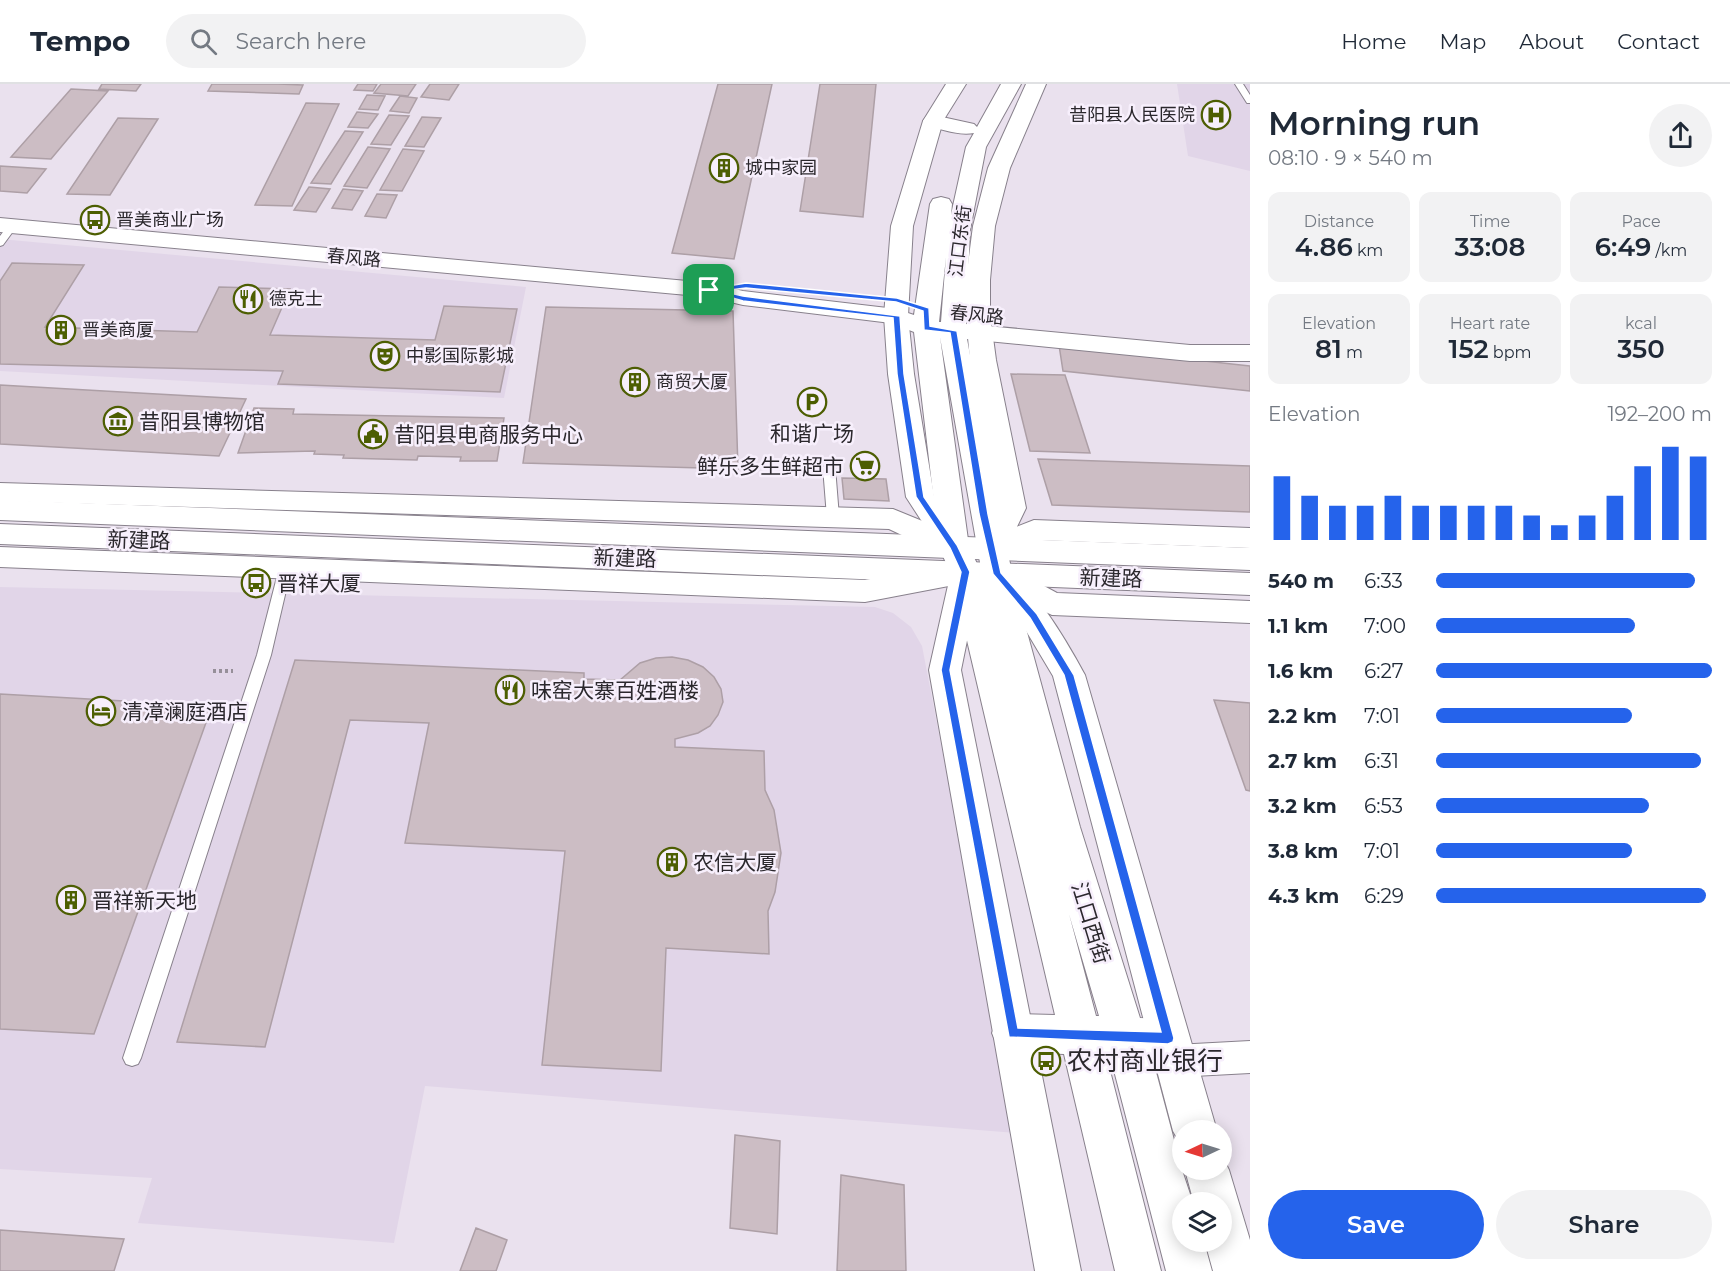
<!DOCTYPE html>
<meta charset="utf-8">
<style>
:root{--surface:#fff;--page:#f2f2f3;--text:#1f2937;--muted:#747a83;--line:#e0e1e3;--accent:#2563eb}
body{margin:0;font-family:Montserrat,"Noto Sans SC",sans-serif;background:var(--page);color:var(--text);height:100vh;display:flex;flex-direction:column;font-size:22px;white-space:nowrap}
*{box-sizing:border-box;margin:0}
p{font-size:20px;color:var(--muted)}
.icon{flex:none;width:33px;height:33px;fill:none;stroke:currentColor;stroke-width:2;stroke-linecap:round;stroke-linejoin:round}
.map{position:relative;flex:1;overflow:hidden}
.sheet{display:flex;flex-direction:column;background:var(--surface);width:480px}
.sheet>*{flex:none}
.needle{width:39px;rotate:266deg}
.controls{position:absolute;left:1172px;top:1036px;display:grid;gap:12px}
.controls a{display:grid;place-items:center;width:60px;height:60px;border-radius:50%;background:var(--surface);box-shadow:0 3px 15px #0003;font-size:30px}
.pin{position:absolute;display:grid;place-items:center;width:51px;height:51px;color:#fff;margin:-26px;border-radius:12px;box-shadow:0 3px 9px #0006}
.round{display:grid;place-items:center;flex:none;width:63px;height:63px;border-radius:32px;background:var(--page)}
.head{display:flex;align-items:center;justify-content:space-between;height:102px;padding:0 18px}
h1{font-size:33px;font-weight:600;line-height:45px}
.figures{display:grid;grid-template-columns:repeat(3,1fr);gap:9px;height:102px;padding:6px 18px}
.figures div{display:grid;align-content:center;border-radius:12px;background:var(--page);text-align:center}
.figures b{font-size:26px;font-weight:600}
.figures small{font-size:16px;font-weight:400}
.figures p{font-size:16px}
.chart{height:168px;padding:12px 18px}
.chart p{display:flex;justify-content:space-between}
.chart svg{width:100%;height:108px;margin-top:6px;stroke:var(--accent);stroke-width:6}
.button{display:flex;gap:12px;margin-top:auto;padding:12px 18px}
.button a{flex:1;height:69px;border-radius:36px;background:var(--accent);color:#fff;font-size:24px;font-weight:600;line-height:69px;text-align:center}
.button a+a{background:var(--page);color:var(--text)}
ul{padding:0 18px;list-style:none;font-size:20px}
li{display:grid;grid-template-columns:96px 72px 1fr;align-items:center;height:45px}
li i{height:15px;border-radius:8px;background:var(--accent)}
header{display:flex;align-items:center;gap:36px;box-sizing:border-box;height:84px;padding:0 30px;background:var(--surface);border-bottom:2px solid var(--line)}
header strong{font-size:28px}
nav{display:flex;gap:33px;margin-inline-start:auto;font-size:21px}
.search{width:420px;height:54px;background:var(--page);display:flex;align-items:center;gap:15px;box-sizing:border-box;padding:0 21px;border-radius:33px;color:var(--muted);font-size:22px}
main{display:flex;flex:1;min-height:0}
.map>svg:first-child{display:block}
.built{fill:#e1d5e8}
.building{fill:#ccbdc4;stroke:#ad9fa6;stroke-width:1.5}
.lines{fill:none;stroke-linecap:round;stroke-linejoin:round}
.service-casing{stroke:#88818c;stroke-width:2}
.minor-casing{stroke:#88818c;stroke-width:2}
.tertiary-casing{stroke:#88818c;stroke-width:2}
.secondary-casing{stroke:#88818c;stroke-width:2}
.primary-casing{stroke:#88818c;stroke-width:2}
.path{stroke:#968f99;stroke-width:4;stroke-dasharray:3 3;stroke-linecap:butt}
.service{fill:#fff;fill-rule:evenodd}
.minor{fill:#fff;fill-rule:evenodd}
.tertiary{fill:#fff;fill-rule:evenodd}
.secondary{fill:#fff;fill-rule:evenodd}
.primary{fill:#fff;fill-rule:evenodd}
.route{fill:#2563eb;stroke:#fff;stroke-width:1.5;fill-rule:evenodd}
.labels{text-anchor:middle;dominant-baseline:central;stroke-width:5;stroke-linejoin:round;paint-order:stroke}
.far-poi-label{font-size:18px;fill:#2b282d;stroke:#f7effc;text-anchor:start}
.far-street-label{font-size:18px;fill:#2b282d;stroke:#f7effc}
.poi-label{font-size:21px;fill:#2b282d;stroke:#f7effc;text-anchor:start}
.street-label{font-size:21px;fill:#2b282d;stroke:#f7effc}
.near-poi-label{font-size:26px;fill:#2b282d;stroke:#f7effc;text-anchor:start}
</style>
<header>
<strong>Tempo</strong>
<div class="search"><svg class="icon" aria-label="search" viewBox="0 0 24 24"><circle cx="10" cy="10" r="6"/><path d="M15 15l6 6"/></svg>Search here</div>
<nav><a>Home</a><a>Map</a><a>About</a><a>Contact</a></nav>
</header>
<main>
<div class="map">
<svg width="1250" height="1187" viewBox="0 0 1250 1187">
<rect width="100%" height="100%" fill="#eae1ee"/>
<path class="built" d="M1177 0H1250V87L1188 72Z
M0 155 526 203 504 314 0 287Z
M0 503 875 523 893 529 911 543 922 562 1016 1049 425 1002 394 1159 138 1139 152 1094 0 1085Z"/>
<path class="building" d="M102 0H141L136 7 99 5Z
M212 0H278L303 1 299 10 208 7Z
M358 0H377L373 7 354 6Z
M381 0H416L408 12 374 9Z
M430 0H459L449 16 421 13Z
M718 0H772L734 175 672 169Z
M820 0H876L863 133 800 127Z
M71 5 108 7 51 75 11 73Z
M367 11 385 12 378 26 359 25Z
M400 12 417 14 409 29 390 27Z
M306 19 339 20 292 122 255 121Z
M357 28 378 30 368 44 348 43Z
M389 31 409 32 391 61 371 60Z
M422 33 441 34 424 63 405 62Z
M118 34 158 35 110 111 67 110Z
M345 47 363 48 331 100 311 99Z
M368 63 390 65 367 104 344 102Z
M403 65 424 67 402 107 380 106Z
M0 82 46 85 27 109 0 107Z
M309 103 330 105 316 128 294 126Z
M343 105 363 107 352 126 332 124Z
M377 110 397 111 386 134 365 132Z
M12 179 84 181 45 243 197 248 219 203 290 205 270 251 435 256 444 222 517 225 500 308 278 300 283 287 0 280V197Z
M546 223 733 227 738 385 523 379Z
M1059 261 1250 282V307L1063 287Z
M1011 290 1065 291 1090 369 1030 367Z
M0 301 139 309 246 315 219 372 0 360Z
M254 324 294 325 293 330 504 334 497 377H460L461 373 418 372 417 376 343 374 344 371 314 370 315 367 238 369Z
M1038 375 1250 382V428L1052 421Z
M842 394 886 395 889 417 844 415Z
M672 573 688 576 703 583 714 593 721 605 723 618 718 631 710 642 698 649 675 655V663L764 667 765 706 774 726 781 769 775 808 768 827 769 870 666 864 661 987 542 981 565 767 405 759 429 639 350 636 265 963 177 958 295 576 584 589V595L620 596 640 579 656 574Z
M0 610 212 622 94 950 0 945Z
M1214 616 1250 619V707L1246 706Z
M735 1051 780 1057 777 1150 730 1144Z
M841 1091 904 1101 906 1187H837Z
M476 1144 507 1156 496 1187H460Z
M0 1146 124 1155 114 1187H0Z"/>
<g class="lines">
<g class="service-casing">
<path id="service" d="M1235 0H1243L1250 11V19H1247Z
M9 140 17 142 3 161 0 162V152Z
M829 379 835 383 839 433 833 437 827 433 823 383Z
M285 481 291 485 271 571 141 974 138 980 132 982 126 980 123 974 257 571 279 485Z"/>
</g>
<g class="minor-casing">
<path id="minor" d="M1250 957V989L1175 993 1163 988 1158 977 1163 966 1175 961Z"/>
</g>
<g class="tertiary-casing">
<path id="tertiary" d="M946 0H966L943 37 913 142 908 232 914 290 934 412 969 463 965 470 954 473 943 470 906 413 888 290 884 232 891 142 923 37Z
M1026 0H1046L1010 84 995 142 990 196V231L996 276 1026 424 1003 472 992 475 981 472 977 465 996 424 970 276 966 231V196L973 142 988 84Z
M966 477 977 480 981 488 961 586 1081 1187H1035L929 586 951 488 955 480Z
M997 479C1027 488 1070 563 1085 591L1217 1047H1182V1063L1173 1047 1053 592 1022 540 982 490 986 482Z
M1221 1070 1229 1086 1250 1156V1187H1213L1205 1158H1221V1119H1194L1185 1086H1221Z"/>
</g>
<g class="secondary-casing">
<path id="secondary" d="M1001 0H1021L986 63 970 146 966 240 1190 261H1250V277H1190L967 255 1003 448 1034 436 1250 444V464L1038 456 1008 470 1011 484 1057 509 1250 517V539L1052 531 1018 515 1080 743 1140 934 1168 935 1183 940 1189 954 1183 968 1168 973H1152L1182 1086 1193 1119H1182V1158H1204L1212 1187H1166L1110 971H1106L1161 1187H1115L1064 970 1013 968 998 963 992 949 998 935 1013 930 1055 931 954 501 865 518 0 483V463L865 496 947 481 942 470 889 445 0 417V399L893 425 937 443 914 248 891 239 743 221 709 213 0 148V134L709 199 743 207 896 225 914 231 930 120 933 115 941 113 949 115 952 120 951 131 966 63 974 49C959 52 940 45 926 41L923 37 926 33 933 31 974 40 977 43ZM946 173 941 238H939ZM940 253 982 490 969 463ZM1069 830 1099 932H1096Z"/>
</g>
<g class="primary-casing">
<path id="primary" d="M0 416 1250 464V486L0 436Z
M0 440 1250 489V511L0 460Z"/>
</g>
<path class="path" d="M213 587H233"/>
<use href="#service" class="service"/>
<use href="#minor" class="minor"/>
<use href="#tertiary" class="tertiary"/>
<use href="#secondary" class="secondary"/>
<use href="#primary" class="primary"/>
</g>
<path class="route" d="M746 199 897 214 929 224 930 242 957 247 988 430 1001 489 1037 530 1074 591 1174 954 1173 958 1168 960 1009 953 941 586 961 488 950 464 916 413 897 290 893 234 743 217 705 206ZM746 204 896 218 923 227 924 246 950 249 979 430 993 490 1030 534 1064 591 1161 948 1018 944 950 586 970 488 957 461 924 413 904 290 900 232 743 212 721 207Z"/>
<defs>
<g id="hospital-ring" transform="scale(1.5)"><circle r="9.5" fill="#f7effc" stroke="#4d5e02" stroke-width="1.5"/><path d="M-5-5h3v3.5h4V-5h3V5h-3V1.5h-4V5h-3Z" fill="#4d5e02"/></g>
<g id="building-ring" transform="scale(1.5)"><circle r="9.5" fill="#f7effc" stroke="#4d5e02" stroke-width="1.5"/><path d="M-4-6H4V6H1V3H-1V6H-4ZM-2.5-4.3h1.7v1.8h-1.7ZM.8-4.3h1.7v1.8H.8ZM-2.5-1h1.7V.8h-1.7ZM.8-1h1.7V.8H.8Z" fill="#4d5e02"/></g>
<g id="bus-ring" transform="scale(1.5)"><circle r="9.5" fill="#f7effc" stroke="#4d5e02" stroke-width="1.5"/><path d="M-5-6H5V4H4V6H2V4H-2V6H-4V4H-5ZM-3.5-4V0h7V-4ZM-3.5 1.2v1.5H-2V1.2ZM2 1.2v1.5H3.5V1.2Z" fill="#4d5e02"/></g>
<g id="restaurant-ring" transform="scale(1.5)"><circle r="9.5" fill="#f7effc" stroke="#4d5e02" stroke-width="1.5"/><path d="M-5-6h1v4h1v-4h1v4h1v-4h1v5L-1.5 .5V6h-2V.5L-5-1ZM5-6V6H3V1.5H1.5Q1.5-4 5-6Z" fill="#4d5e02"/></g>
<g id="theatre-ring" transform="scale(1.5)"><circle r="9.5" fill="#f7effc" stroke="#4d5e02" stroke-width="1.5"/><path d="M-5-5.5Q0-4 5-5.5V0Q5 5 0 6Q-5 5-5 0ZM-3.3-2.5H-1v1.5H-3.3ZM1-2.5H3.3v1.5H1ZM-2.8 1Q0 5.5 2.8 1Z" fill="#4d5e02"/></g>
<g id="parking-ring" transform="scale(1.5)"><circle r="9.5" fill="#f7effc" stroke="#4d5e02" stroke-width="1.5"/><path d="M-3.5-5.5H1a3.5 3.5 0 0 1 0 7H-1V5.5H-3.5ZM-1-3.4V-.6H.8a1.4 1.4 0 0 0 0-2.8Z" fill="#4d5e02"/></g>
<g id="museum-ring" transform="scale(1.5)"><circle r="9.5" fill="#f7effc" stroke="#4d5e02" stroke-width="1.5"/><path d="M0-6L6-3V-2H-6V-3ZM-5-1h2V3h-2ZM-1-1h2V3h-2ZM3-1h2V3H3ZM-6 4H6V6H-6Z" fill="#4d5e02"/></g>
<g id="civic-ring" transform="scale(1.5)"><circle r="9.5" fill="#f7effc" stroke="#4d5e02" stroke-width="1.5"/><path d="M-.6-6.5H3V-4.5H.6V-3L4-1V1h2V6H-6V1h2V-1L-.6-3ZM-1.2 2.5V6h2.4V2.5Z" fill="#4d5e02"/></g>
<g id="supermarket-ring" transform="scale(1.5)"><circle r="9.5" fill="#f7effc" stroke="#4d5e02" stroke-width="1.5"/><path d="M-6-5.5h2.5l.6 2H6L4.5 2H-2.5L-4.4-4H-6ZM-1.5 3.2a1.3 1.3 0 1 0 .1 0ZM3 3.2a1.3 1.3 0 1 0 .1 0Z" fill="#4d5e02"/></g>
<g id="hotel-ring" transform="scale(1.5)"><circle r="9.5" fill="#f7effc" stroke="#4d5e02" stroke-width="1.5"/><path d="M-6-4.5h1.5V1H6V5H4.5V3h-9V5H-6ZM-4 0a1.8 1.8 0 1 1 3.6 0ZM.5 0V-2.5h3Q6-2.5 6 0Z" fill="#4d5e02"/></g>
</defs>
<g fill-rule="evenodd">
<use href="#hospital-ring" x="1216" y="31"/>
<use href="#building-ring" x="724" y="84"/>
<use href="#bus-ring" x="95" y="136"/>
<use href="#restaurant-ring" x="248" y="215"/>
<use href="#building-ring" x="61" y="246"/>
<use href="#theatre-ring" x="385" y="272"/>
<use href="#building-ring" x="635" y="298"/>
<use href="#parking-ring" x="812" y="318"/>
<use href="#museum-ring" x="118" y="337"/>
<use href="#civic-ring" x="373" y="350"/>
<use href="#supermarket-ring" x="865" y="382"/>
<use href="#bus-ring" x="256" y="499"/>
<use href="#restaurant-ring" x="510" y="606"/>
<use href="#hotel-ring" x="101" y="627"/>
<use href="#building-ring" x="672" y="778"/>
<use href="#building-ring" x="71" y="816"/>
<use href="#bus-ring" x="1046" y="977"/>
</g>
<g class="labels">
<g class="far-poi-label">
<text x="1195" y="31" text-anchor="end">昔阳县人民医院</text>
<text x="745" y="84">城中家园</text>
<text x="116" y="136">晋美商业广场</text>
<text x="269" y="215">德克士</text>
<text x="82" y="246">晋美商厦</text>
<text x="406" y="272">中影国际影城</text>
<text x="656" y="298">商贸大厦</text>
</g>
<g class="far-street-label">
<text transform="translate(960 157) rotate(-83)">江口东街</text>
<text transform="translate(354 174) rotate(5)">春风路</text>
<text transform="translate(977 231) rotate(6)">春风路</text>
</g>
<g class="poi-label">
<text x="139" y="337">昔阳县博物馆</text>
<text x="812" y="349" text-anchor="middle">和谐广场</text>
<text x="394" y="350">昔阳县电商服务中心</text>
<text x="844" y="382" text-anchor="end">鲜乐多生鲜超市</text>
<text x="277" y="499">晋祥大厦</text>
<text x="531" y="606">味窑大寨百姓酒楼</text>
<text x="122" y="627">清漳澜庭酒店</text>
<text x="693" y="778">农信大厦</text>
<text x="92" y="816">晋祥新天地</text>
</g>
<g class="street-label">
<text transform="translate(139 456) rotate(2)">新建路</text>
<text transform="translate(625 474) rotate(2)">新建路</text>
<text transform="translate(1111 494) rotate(2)">新建路</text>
<text transform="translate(1091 839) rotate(73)">江口西街</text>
</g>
<g class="near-poi-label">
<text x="1067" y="977">农村商业银行</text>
</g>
</g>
</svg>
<div class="controls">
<a><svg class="needle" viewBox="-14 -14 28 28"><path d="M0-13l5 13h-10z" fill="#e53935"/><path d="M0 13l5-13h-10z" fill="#747a83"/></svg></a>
<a><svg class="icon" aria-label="layers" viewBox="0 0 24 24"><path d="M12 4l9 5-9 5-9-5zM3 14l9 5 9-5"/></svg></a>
</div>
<div class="pin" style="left:709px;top:206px;background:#1e9e55"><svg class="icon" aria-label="arrive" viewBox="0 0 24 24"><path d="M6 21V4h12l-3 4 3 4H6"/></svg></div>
</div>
<section class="sheet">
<div class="head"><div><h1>Morning run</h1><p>08:10 · 9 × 540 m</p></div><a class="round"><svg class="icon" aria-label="share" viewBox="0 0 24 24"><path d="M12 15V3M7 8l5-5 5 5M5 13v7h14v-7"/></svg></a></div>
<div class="figures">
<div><p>Distance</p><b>4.86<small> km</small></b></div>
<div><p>Time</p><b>33:08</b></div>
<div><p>Pace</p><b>6:49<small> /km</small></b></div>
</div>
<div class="figures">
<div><p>Elevation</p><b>81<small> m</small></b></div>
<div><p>Heart rate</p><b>152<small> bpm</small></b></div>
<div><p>kcal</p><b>350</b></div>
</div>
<div class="chart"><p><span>Elevation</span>192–200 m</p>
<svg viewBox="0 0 160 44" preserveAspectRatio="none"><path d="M5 44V18M15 44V26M25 44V30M35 44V30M45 44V26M55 44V30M65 44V30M75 44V30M85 44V30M95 44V34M105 44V38M115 44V34M125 44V26M135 44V14M145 44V6M155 44V10"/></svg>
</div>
<ul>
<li><b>540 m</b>6:33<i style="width:94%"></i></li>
<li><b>1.1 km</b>7:00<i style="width:72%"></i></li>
<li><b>1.6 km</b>6:27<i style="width:100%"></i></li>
<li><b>2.2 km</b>7:01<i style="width:71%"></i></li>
<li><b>2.7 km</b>6:31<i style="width:96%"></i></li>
<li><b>3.2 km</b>6:53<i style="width:77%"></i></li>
<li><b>3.8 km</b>7:01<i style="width:71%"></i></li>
<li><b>4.3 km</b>6:29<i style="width:98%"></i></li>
</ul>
<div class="button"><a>Save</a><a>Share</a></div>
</section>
</main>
